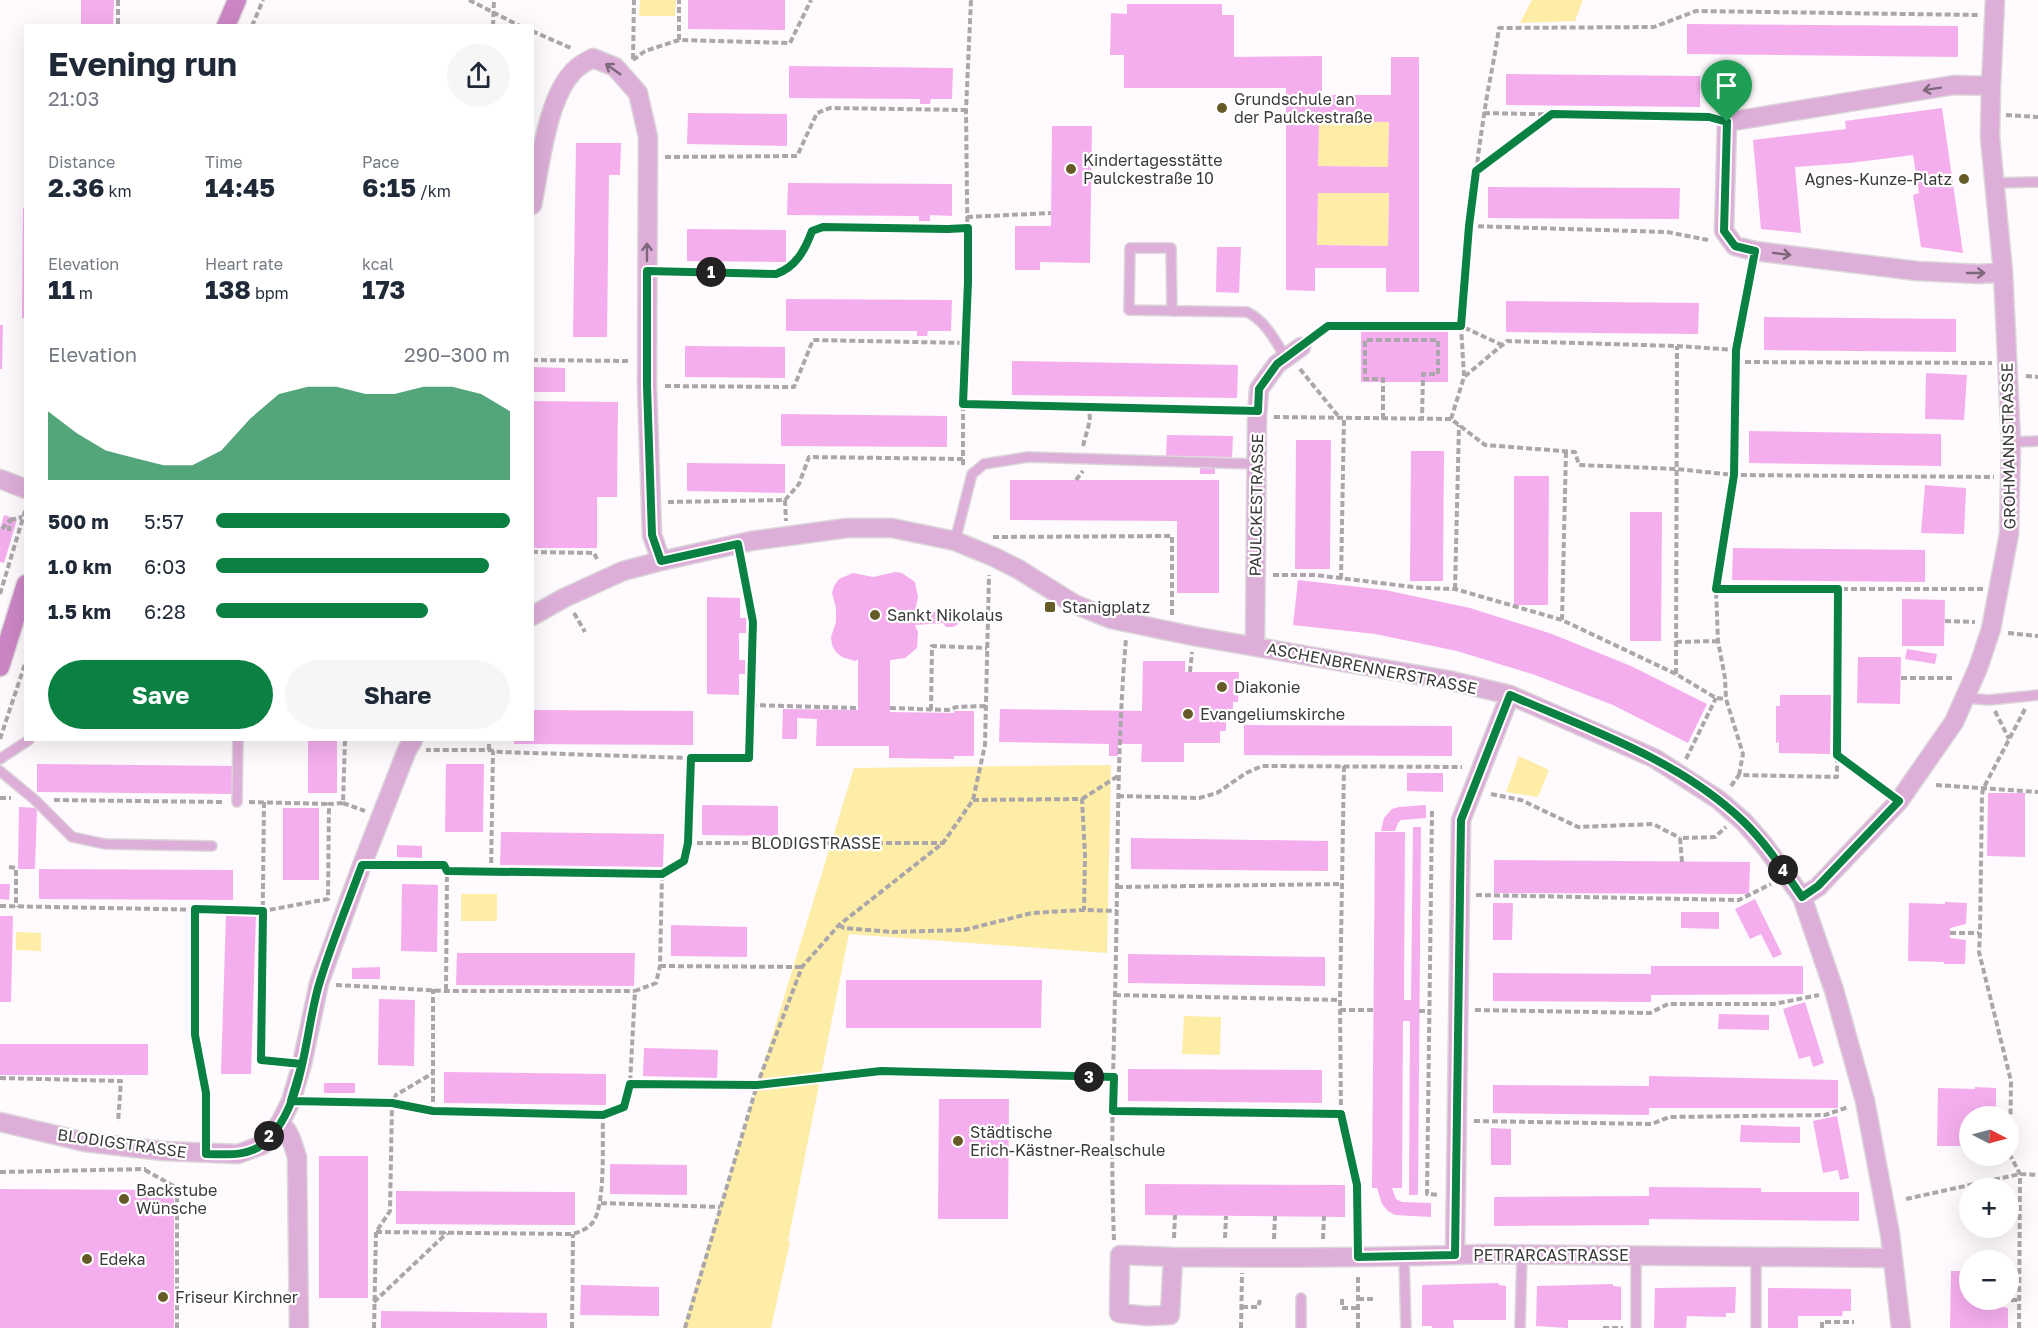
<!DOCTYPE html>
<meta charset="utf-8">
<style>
:root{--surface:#fff;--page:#f6f6f7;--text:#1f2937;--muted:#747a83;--accent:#0b8043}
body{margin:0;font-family:"Golos Text",sans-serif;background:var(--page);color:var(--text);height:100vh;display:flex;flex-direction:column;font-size:22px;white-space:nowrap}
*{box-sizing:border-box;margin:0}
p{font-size:20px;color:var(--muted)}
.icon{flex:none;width:33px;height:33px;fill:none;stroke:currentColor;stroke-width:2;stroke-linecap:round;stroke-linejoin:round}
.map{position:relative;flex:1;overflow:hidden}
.sheet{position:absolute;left:24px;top:24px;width:510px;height:717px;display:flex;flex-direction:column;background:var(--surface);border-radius:0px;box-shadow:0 6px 24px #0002}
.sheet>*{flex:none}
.needle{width:39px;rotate:96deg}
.fabs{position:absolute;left:1959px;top:1106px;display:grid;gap:12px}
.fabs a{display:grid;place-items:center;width:60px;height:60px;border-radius:50%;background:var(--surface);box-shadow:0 6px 24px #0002;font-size:30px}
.pin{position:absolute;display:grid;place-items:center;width:51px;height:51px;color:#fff;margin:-62px -26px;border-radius:50% 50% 50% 0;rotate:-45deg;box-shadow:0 0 6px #0007}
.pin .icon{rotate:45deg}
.km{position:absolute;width:30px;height:30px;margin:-15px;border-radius:50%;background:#222;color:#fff;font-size:16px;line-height:30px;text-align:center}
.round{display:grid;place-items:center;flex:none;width:63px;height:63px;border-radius:32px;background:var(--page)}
.summary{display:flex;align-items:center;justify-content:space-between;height:102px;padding:0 24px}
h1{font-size:33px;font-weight:700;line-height:45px}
.stats{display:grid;grid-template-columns:repeat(3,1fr);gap:9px;height:102px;padding:6px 24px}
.stats div{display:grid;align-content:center}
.stats b{font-size:26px;font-weight:700}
.stats small{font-size:16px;font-weight:400}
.stats p{font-size:16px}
.chart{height:168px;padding:12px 24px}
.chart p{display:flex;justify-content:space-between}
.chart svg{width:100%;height:108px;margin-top:6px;fill:var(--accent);opacity:.7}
.button{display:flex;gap:12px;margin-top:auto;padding:12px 24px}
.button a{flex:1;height:69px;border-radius:36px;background:var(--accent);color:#fff;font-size:24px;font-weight:700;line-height:69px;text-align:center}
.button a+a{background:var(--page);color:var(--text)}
ul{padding:0 24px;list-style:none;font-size:20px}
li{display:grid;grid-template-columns:96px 72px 1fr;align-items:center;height:45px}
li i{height:15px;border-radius:8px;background:var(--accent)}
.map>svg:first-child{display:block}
.green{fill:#fdeda6}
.building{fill:#f4aeed;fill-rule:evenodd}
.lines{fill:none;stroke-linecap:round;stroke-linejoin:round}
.lane-casing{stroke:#dbd7da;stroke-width:12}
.street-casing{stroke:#dbd7da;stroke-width:21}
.secondary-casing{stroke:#dbd7da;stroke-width:21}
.path{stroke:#aaa6a9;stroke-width:4;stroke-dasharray:6 3;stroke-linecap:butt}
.lane{stroke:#ddaed8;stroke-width:9}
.street{stroke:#ddaed8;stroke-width:18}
.secondary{stroke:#cc86c5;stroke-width:18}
.oneway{stroke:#7c687a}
.route-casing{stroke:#fff;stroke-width:12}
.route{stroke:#0b8043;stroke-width:8}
.poi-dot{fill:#665b27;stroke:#fff;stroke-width:2}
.labels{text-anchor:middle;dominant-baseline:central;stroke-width:4.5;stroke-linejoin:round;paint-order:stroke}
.poi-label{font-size:16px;fill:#3c3a3b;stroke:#fff;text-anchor:start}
.street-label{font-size:16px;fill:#3c3a3b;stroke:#fff}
</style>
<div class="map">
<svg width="2038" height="1328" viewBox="0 0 2038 1328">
<rect width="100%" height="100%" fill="#fefafd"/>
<path class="green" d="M640 0H676L675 16H639Z
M1532 0H1583L1575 21 1520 23Z
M1319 121 1389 122 1388 167 1318 166Z
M1318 193H1389L1388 246 1317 245Z
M1519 756 1549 770 1538 797 1506 792Z
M1111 765 1107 953 849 934 788 1241 790 1242 771 1328H683L854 768Z
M461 894H497V921H461Z
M16 932 41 933V951L16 950Z
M1184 1016 1221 1017 1220 1055 1182 1054Z"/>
<path class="building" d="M81 0H114L113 26H81Z
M688 0H785V30L688 29Z
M1127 4H1222V15H1234V57L1322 56V95H1391V57H1419V292H1386V268H1315V291L1286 290V88H1124V55H1110L1111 13 1127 14ZM1319 121 1389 122 1388 167 1318 166ZM1318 193H1389L1388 246 1317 245Z
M1687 24 1958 26V57L1687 54Z
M789 66 953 68 952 99H931L930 104H920V99L789 98Z
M1506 74 1700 76V107L1506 105Z
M1942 108 1963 253 1921 247 1913 195 1919 193 1913 155 1850 163 1795 167 1801 233 1761 229 1753 140 1846 129 1845 121Z
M688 113 787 114V146L687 144Z
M1052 126H1092L1090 263 1040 262V270H1015V226H1051Z
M576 143H621L620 175H609L607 337H573Z
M788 183 952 184V216L930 215V221H919V216L787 215Z
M1488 187 1680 188 1679 219 1488 218Z
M23 208H26V319L22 318Z
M687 229 786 230V262L687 261Z
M1217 247H1241L1239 293 1216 292Z
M786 299 952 300 951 331H928L927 336H917V331H786Z
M1506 301 1699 303 1698 334 1506 332Z
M1764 317 1956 319V352L1764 350Z
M0 325H3L2 369H0Z
M1361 330H1448V382H1361Z
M685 346 785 347V378L685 377Z
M1012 361 1238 365 1237 398 1012 395Z
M532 367 565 368V392H532Z
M1926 373 1967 375 1964 420 1925 419Z
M532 401 618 402 617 497H597V548H532Z
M781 414 947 416V447L781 446Z
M1749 431 1941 434V466L1749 463Z
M1167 435 1233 436 1232 457 1166 456Z
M1296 440H1331L1330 569H1295Z
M1411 451H1444L1443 581H1410Z
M687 463 785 464V493L687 491Z
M1200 467H1215V474H1200Z
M1514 476H1549L1548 605H1514Z
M1010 480H1219V593H1177V521L1010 520Z
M1925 485 1966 488 1964 534 1921 533Z
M1630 512H1662L1661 641H1630Z
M4 515 17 519 4 563 0 562V529Z
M1733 548 1925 550V582L1732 580Z
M895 572 902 573 915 582 918 597 915 611 942 612 946 609 952 608 958 611 960 619 957 625 953 627H946L943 623 915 625 918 632 917 648 905 658 890 660V712L954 713V711H974V756H954V759L889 758V746H816L817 719 797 718V739H782L783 709 858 710V659L855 661 842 657 836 652 832 645 831 637 836 622V608L832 593 834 586 839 579 853 573 873 577Z
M1298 580 1385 590 1470 608 1552 634 1631 666 1707 704 1688 743 1613 705 1535 675 1457 651 1375 634 1293 625Z
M707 597 740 598V618H746V633H739V660H745V674H739V695L707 694Z
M1902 599 1945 600 1944 646H1902Z
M1907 649 1937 654 1935 664 1905 659Z
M1858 657H1901L1900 704 1857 703Z
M1143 661H1185V672H1239L1238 702H1233V717H1226V731H1220V743H1184V762H1141L1142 744H1118V756H1109V744L999 742 1000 709 1142 711Z
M1780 695H1831L1830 754 1779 753V742L1776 743V706H1780Z
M532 710 693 711V745L514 744V740H532Z
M1244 725 1452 726V756L1244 755Z
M308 740H337V793H308Z
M37 764 233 766V794L37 792Z
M446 764H484L483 832H445Z
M1407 773H1443V792L1407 791Z
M1988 793H2025V857L1987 856Z
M702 805 778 806V836L702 835Z
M1426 805V818L1401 820 1398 823 1395 831H1381L1384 818 1392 809 1399 807Z
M19 807 37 808 35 869H18Z
M283 808H319V880H283Z
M1413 827H1421L1418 1195H1409L1410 1021H1403L1402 1188H1392L1396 1199 1402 1202 1431 1203V1217L1395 1215 1388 1211 1382 1204 1377 1188H1372L1375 832H1405L1404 1000H1411Z
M501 832 664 834 663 867 500 865Z
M1131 838 1328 841V871L1131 869Z
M397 845 422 846V858L397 857Z
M1494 860 1750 862 1749 894 1494 893Z
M39 869 233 870V900L39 899Z
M0 884H10L9 900 0 899Z
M402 884 438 885 437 952 401 951Z
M1755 899 1782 954 1773 958 1761 934 1750 939 1735 909Z
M1945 902 1967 903 1966 924 1950 928V938L1966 940 1965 964H1944V962L1908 961 1909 903 1945 904Z
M1493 903H1513L1512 940H1493Z
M1681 912H1719V929L1681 928Z
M226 914 256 915 251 1074H221Z
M0 916H13L11 1002H0Z
M671 925 747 927V957L671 956Z
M457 953H635L634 986 456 985Z
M1128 954 1325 957V986L1128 983Z
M1651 966H1803V994L1651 995V1002L1493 1001V973L1651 974Z
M380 967V979H352V968Z
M846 980H1042L1041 1028H846Z
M379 999 415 1000 414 1066 378 1065Z
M1805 1002 1824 1063 1813 1067 1810 1056 1799 1059 1783 1009Z
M1719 1014 1769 1015V1030L1718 1029Z
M0 1044H148V1075H0Z
M644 1048 718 1050 717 1078 643 1076Z
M1128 1069 1322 1070V1103L1128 1101Z
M444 1072 606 1074V1105L444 1103Z
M1649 1076 1838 1080V1108H1649V1115L1493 1113V1085L1649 1086Z
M324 1083H355V1093H324Z
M1975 1087 1996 1088V1109L1979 1113 1980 1116H1970V1146H1937L1938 1088 1975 1089Z
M939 1099H1009L1008 1219H938Z
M1837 1116 1849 1178 1840 1180 1838 1170 1823 1173 1813 1121Z
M1741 1125 1800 1127V1143L1740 1142Z
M1491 1128 1511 1129V1165H1491Z
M319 1156H368V1298H319Z
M610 1164 687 1165V1195L610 1194Z
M1145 1184 1345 1185V1217L1145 1215Z
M1649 1187 1761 1188V1192H1859V1221L1649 1219V1225L1494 1226V1197L1649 1196Z
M0 1189 174 1190V1328H0Z
M396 1191 575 1192V1225L396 1224Z
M1951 1271H1970V1299H1993L1992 1305 2008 1308V1328H1950Z
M1498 1283 1499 1285 1506 1286V1320H1453L1454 1328H1432V1326H1422V1285Z
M1613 1284V1286L1621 1287V1320H1568V1328L1536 1326 1537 1286Z
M581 1285 659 1287V1316L580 1315Z
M1736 1287 1735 1313H1726V1317L1687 1316 1686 1328H1654L1655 1288Z
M1768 1288 1851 1289V1311H1843L1842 1316H1798V1328H1768Z
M381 1311 547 1313V1328H381Z"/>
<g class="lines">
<g class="lane-casing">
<path id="lane" d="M1994 183 2038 182
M1172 311 1171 248H1130L1129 310 1247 312C1266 321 1275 341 1286 358
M2011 442 2038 441
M955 541 972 474 984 464 1028 457 1257 464
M1966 698 1989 700 2038 695
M0 759 29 740
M0 771 35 800 72 837 105 844 212 846
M237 802 238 740
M1404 1257 1406 1328
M1301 1328V1298
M1520 1328 1522 1254
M1636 1328V1255
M1756 1328V1257"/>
</g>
<g class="street-casing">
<path id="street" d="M1991 86 1954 85 1727 122 1724 231 1735 246 1755 251 1917 271 1979 274 2003 272
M532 205C540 167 547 93 577 68 581 64 588 61 593 58L615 67 638 93 648 137 647 386 652 535 661 561
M0 479 26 489
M532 616 564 598 623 571 661 561 751 541 788 536 847 528H892L955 541 994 557 1018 569 1074 604 1111 619 1193 636 1448 680 1510 695 1654 758 1719 800 1744 822 1764 845 1802 897 1834 990 1865 1101 1890 1234 1901 1328
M1255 646 1257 417 1259 389 1277 364 1301 347
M1802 897 1818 887 1899 801 1954 722 1978 668 1991 629 2009 534 2011 442 2003 272 1990 137 1991 86 1995 0
M0 1122 85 1142 163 1151 238 1154 262 1145 280 1123 291 1101 302 1064 319 983 362 865 407 750 413 740
M280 1123C290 1131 293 1145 297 1157L299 1328
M1120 1255 1173 1257 1170 1315 1147 1316 1119 1313Z
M1455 1255 1461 820 1510 695
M1173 1257C1277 1258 1381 1258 1485 1254L1893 1258"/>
</g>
<g class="secondary-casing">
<path id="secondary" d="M226 26 237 0
M0 667 26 584"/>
</g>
<path class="path" d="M118 0V26
M469 0 520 26
M252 26 263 0
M493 26 494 0
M532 31 573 49
M679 40V0
M633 59 634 0
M633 60 645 51 679 40 790 43 811 0
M1484 113 1712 118
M2006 115 2038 117
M665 157 797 156 817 113 830 108 966 110
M1477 170 1552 114
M967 217 1051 213
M1469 226 1667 232 1708 240
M665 271 776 274C796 267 805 250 812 231L823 227 948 229 967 227
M1314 337 1328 326H1461C1467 256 1473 185 1484 115 1488 86 1495 57 1499 28L1654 27 1696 11 1978 15
M532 360 631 361
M1736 362 1992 363
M1300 369 1339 417
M1464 376 1461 326 1502 345
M2026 376 2038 377
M665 386 794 387 813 340 965 343
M963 404 1242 411
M1274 417 1451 419 1485 445 1575 452 1579 465 1677 469 1734 475 1994 477
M1383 419V379H1365V340H1438V374H1423L1422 420
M1451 419 1464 377 1507 341 1677 346 1736 350
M1083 446 1090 420 1089 407
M963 465V404L968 282 966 110 971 0
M1076 480 1083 471
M785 500 786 521
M668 502 785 500 799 484 809 457 963 459
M10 520 22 517
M2 529 10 520 9 531
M993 537 1172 536V616
M532 552 594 553 597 559
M1273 575H1315L1421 588 1455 589 1562 620 1676 674 1716 698 1726 699
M1341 579 1344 418
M1455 589 1459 425
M1716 589H1983
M0 594 26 508
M574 613 585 632
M1562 620 1566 451
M1945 621 1975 622
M2008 633 2038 636
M1676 642 1718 641
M1190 672 1192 652
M1676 674 1677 346
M1901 678H1954
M751 705 858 708
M890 708 948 710 956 707 986 706
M931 710 932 646 987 648
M1995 711 2009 739
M0 739 26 661
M489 750V740
M1837 755 1886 792
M1686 759 1716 698
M690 760 691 758H749L753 622 741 560
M1344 766 1340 1000 1341 1114 1357 1185 1358 1240
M1739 775 1743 754 1726 699 1725 678 1718 641 1716 589 1734 475 1736 350 1752 267
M1936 785 2038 792
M1731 786 1739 775 1837 777 1838 589
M1491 794 1521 800 1578 827 1653 824 1680 838
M1118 796 1199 798 1217 793 1246 773 1262 766 1462 767
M0 798H11
M1082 799 1118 776
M54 800 224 802
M973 800 1082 799 1085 855 1084 910
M249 802 329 804
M264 802 261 1060 286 1063
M343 803 365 811
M1432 811 1427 1194 1439 1195
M688 843H943
M1682 862 1680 838 1715 837 1726 827
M381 864 444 865 447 871 662 874
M9 867 16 868V907
M491 872 493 751
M1117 887 1342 884
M1476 895 1739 900 1771 884
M0 906 263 911 328 899 329 804 343 803 345 740
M195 909V1035L206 1093V1136
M839 925 844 928 893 932 964 930 1032 913 1084 910 1117 911
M1950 933H1979
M660 966 802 967
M336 985 446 991H635
M446 990 447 871
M1115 995 1340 1000
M1340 1010H1373
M1475 1010 1650 1013 1668 1004H1774L1819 995
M1419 1011H1429
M0 1078 121 1081 118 1122
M630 1084 757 1085 881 1071 1114 1077
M307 1102 392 1103 433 1111 603 1115
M433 1111V989
M1114 1111 1341 1114
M1474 1121 1652 1124 1669 1117 1825 1115 1848 1107
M145 1170 177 1188V1328
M0 1172 146 1169
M1906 1199 2020 1174 2038 1175
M601 1203 720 1207
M376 1232 573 1234C581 1231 588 1229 593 1222 606 1204 602 1140 603 1115L624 1107 630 1084 635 991 656 983 660 966 662 874 684 861 688 843 691 758 500 752 489 750H426
M1174 1238 1175 1215
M1225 1238 1226 1216
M1274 1239 1275 1216
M1323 1239 1324 1216
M1114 1240C1110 1145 1114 1048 1116 953 1118 848 1117 743 1126 639
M1342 1299V1308H1358
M1358 1299H1373
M1993 1300H2019
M374 1302 447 1233
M1242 1307H1258L1260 1300
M374 1328 376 1232 390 1211 392 1103 396 1095 433 1073
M572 1328 573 1234
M685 1328 757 1085 802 967 839 925 943 843 973 800 985 745 989 575
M1241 1328 1242 1273
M1358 1328V1275
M1603 1328H1623
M1822 1328V1322H1854
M2019 1328 2020 1174 2010 1155 2011 1081 1979 952 1980 933 1982 795 1983 789 2025 709"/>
<use href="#lane" class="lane"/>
<use href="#street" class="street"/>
<use href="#secondary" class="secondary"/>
</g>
<defs><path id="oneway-shaft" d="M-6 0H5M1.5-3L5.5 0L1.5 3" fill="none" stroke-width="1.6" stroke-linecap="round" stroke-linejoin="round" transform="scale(1.5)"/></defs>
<g class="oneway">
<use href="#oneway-shaft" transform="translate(613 69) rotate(-145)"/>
<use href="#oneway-shaft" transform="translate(1932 89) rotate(171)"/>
<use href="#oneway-shaft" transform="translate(647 252) rotate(-90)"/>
<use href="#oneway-shaft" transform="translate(1782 254) rotate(7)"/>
<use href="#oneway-shaft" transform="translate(1976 273)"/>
</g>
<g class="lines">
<g class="route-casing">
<path id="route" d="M1727 122 1709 117 1552 114 1476 171 1469 226 1461 326H1328L1277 364 1259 389 1258 411 963 404 968 282V228L948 229 823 227 812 231C805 250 796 267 776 274L647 271V386L652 535 661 561 738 544 753 622 749 758H691L688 843 684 861 662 874 447 871 444 865H362C348 903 332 942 320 981 304 1031 306 1107 263 1144 248 1157 224 1154 206 1154V1093L195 1035V909L263 911 261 1060 302 1064 291 1101 392 1103 433 1111 603 1115 624 1107 630 1084 757 1085 881 1071 1114 1077 1113 1111 1341 1114 1357 1185 1358 1257 1455 1255 1461 820 1510 695C1590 730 1678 759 1743 821 1766 843 1784 871 1802 897L1818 886 1899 801 1837 755 1838 589H1716L1734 475 1736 350 1755 251 1735 246 1724 231 1727 122"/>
</g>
<use href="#route" class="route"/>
</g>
<g class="poi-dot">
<circle cx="1222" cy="108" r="6"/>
<circle cx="1071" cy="169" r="6"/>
<circle cx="1964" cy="179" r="6"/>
<rect x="1044" y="601" width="12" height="12" rx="3"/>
<circle cx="875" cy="615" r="6"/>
<circle cx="1222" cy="687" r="6"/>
<circle cx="1188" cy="714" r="6"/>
<circle cx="958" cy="1141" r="6"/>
<circle cx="124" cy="1199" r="6"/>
<circle cx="87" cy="1259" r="6"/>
<circle cx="163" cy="1297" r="6"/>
</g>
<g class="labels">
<g class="poi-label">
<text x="1234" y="99">Grundschule an<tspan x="1234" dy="18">der Paulckestraße</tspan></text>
<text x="1083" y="160">Kindertagesstätte<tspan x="1083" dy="18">Paulckestraße 10</tspan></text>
<text x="1952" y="179" text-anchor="end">Agnes-Kunze-Platz</text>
<text x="1062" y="607">Stanigplatz</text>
<text x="887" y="615">Sankt Nikolaus</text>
<text x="1234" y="687">Diakonie</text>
<text x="1200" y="714">Evangeliumskirche</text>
<text x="970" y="1132">Städtische<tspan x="970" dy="18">Erich-Kästner-Realschule</tspan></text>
<text x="136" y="1190">Backstube<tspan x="136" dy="18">Wünsche</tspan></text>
<text x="99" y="1259">Edeka</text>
<text x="175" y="1297">Friseur Kirchner</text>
</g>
<g class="street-label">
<text transform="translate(2008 446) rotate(-91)">GROHMANNSTRASSE</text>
<text transform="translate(1256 505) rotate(-89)">PAULCKESTRASSE</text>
<text transform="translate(1372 668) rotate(11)">ASCHENBRENNERSTRASSE</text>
<text x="816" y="843">BLODIGSTRASSE</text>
<text transform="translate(122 1143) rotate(8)">BLODIGSTRASSE</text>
<text x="1551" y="1255">PETRARCASTRASSE</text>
</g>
</g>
</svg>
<div class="fabs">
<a><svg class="needle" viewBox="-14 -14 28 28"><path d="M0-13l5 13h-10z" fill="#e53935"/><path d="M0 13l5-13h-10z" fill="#747a83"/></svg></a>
<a>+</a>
<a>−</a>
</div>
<div class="pin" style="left:1727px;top:122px;background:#1e9e55"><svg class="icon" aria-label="arrive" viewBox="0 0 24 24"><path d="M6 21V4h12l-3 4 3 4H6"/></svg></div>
<b class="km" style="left:711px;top:272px">1</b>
<b class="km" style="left:269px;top:1136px">2</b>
<b class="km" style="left:1089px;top:1077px">3</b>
<b class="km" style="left:1783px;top:870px">4</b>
<section class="sheet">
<div class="summary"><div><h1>Evening run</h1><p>21:03</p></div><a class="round"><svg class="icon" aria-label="share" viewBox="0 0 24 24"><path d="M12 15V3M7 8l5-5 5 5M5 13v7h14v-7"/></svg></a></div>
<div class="stats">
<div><p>Distance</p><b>2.36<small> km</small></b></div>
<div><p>Time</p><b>14:45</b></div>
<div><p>Pace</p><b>6:15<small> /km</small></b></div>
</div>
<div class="stats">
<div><p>Elevation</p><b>11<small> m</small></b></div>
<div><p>Heart rate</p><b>138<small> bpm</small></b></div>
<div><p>kcal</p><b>173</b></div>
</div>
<div class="chart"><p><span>Elevation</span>290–300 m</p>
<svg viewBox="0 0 160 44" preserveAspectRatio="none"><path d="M0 44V16L10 25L20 32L30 35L40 38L50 38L60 32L70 19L80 9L90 6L100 6L110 9L120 9L130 6L140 6L150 9L160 16V44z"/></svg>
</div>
<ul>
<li><b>500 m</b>5:57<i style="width:100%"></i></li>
<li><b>1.0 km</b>6:03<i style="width:93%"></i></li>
<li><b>1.5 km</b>6:28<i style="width:72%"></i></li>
</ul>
<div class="button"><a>Save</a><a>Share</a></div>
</section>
</div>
